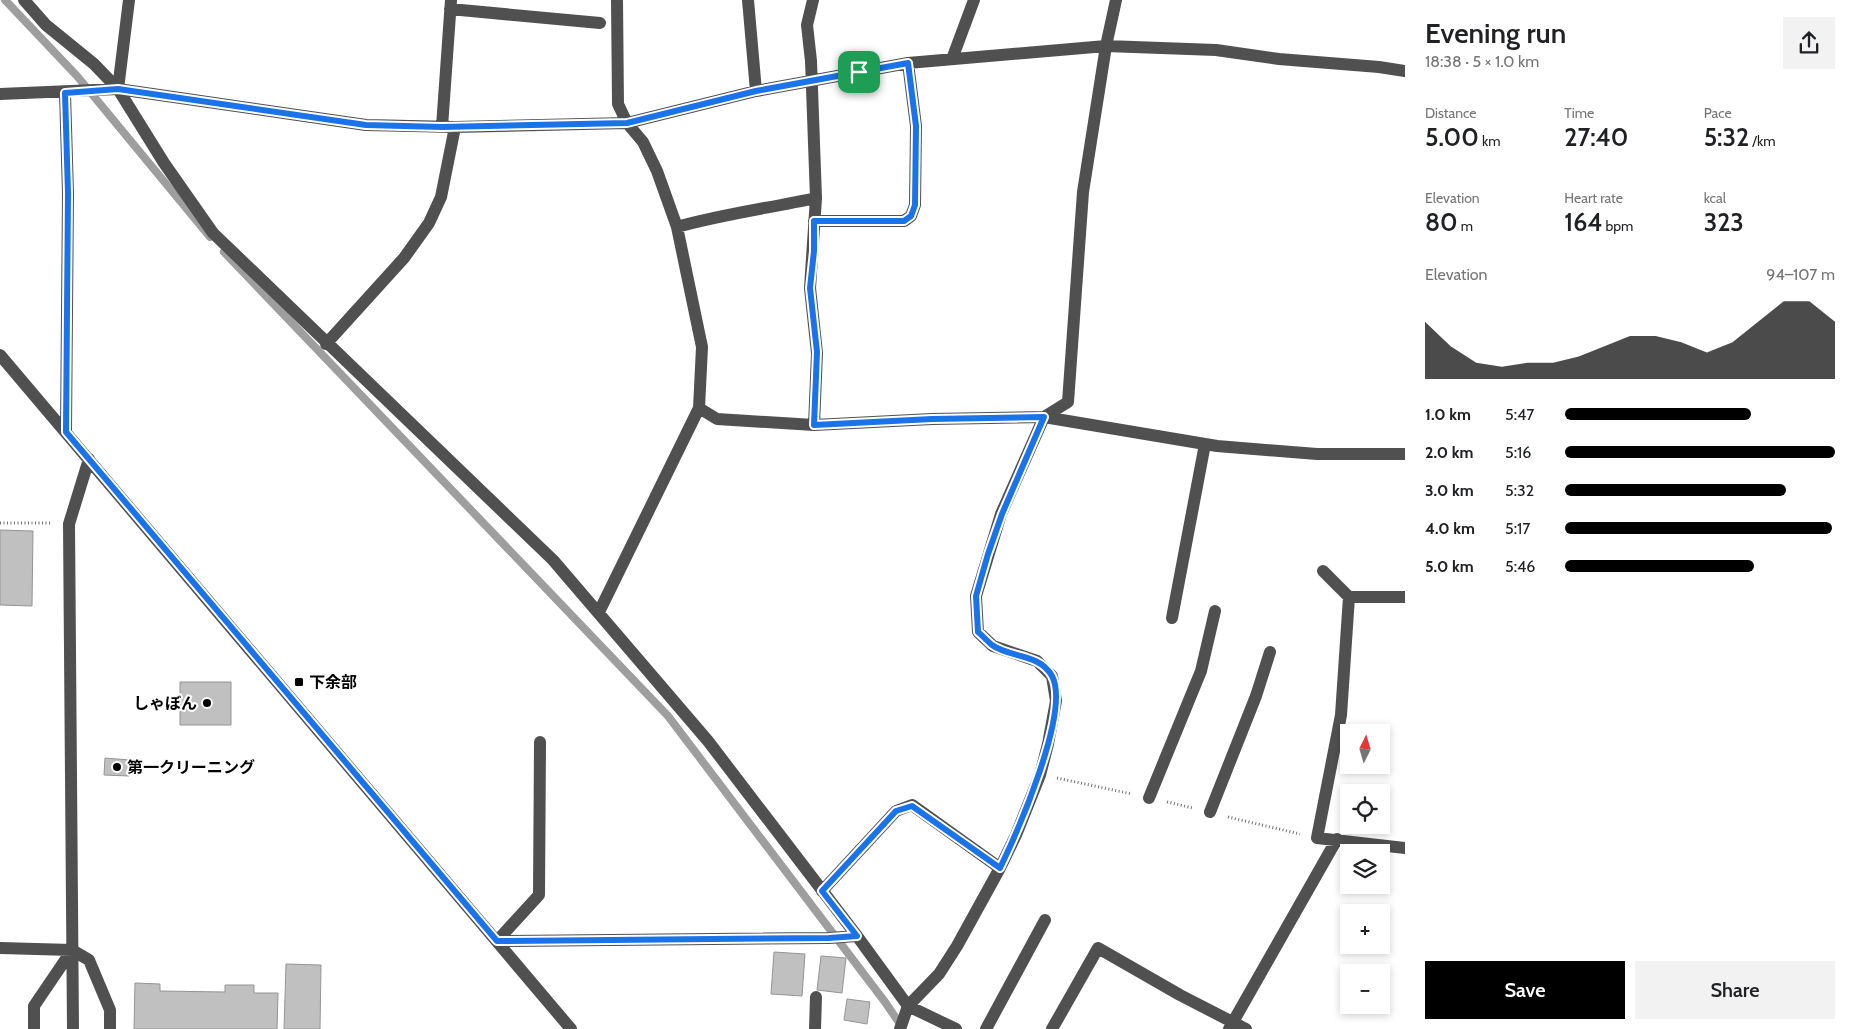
<!DOCTYPE html>
<meta charset="utf-8">
<style>
:root{--surface:#fff;--page:#f2f2f2;--text:#202124;--muted:#757577;--accent:#000}
body{margin:0;font-family:Cabin,"Noto Sans JP",sans-serif;background:var(--page);color:var(--text);height:100vh;display:flex;flex-direction:column;font-size:19px;white-space:nowrap}
*{box-sizing:border-box;margin:0}
p{font-size:16px;color:var(--muted)}
.icon{flex:none;width:28px;height:28px;fill:none;stroke:currentColor;stroke-width:2;stroke-linecap:round;stroke-linejoin:round}
.map{position:relative;flex:1;overflow:hidden}
.drawer{display:flex;flex-direction:column;background:var(--surface);width:450px}
.drawer>*{flex:none}
.needle{width:32px;rotate:5deg}
.tools{position:absolute;left:1340px;top:724px;display:grid;gap:10px}
.tools a{display:grid;place-items:center;width:50px;height:50px;border-radius:0px;background:var(--surface);box-shadow:0 2px 8px #0003;font-size:25px}
.pin{position:absolute;display:grid;place-items:center;width:42px;height:42px;color:#fff;margin:-21px;border-radius:10px;box-shadow:0 2px 8px #0006}
.round{display:grid;place-items:center;flex:none;width:52px;height:52px;border-radius:0px;background:var(--page)}
.head{display:flex;align-items:center;justify-content:space-between;height:85px;padding:0 20px}
h1{font-size:28px;font-weight:600;line-height:38px}
.metrics{display:grid;grid-template-columns:repeat(3,1fr);gap:8px;height:85px;padding:5px 20px}
.metrics div{display:grid;align-content:center}
.metrics b{font-size:25px;font-weight:600}
.metrics small{font-size:14px;font-weight:400}
.metrics p{font-size:14px}
.chart{height:140px;padding:10px 20px}
.chart p{display:flex;justify-content:space-between}
.chart svg{width:100%;height:90px;margin-top:5px;fill:var(--accent);opacity:.7}
.action{display:flex;gap:10px;margin-top:auto;padding:10px 20px}
.action a{flex:1;height:58px;border-radius:0px;background:var(--accent);color:#fff;font-size:20px;font-weight:600;line-height:58px;text-align:center}
.action a+a{background:var(--page);color:var(--text)}
ul{padding:0 20px;list-style:none;font-size:16px}
li{display:grid;grid-template-columns:80px 60px 1fr;align-items:center;height:38px}
li i{height:12px;border-radius:6px;background:var(--accent)}
main{display:flex;flex:1;min-height:0}
.map>svg:first-child{display:block}
.lines{fill:none;stroke-linecap:round;stroke-linejoin:round}
.stream{stroke:#9e9e9e;stroke-width:8}
.building{fill:#c0c0c0;stroke:#949494}
.path{stroke:#727272;stroke-width:3;stroke-dasharray:1 2.5;stroke-linecap:butt}
.minor{stroke:#505050;stroke-width:12}
.route-casing{stroke:#fff;stroke-width:10}
.route{stroke:#1a73e8;stroke-width:6}
.poi-dot{fill:#000;stroke:#fff;stroke-width:2}
.labels{text-anchor:middle;dominant-baseline:central;stroke-width:4;stroke-linejoin:round;paint-order:stroke}
.poi-label{font-size:16px;font-weight:bold;fill:#000;stroke:#fff;text-anchor:start}
</style>
<main>
<div class="map">
<svg width="1405" height="1029" viewBox="0 0 1405 1029">
<rect width="100%" height="100%" fill="#fff"/>
<g class="lines">
<path class="stream" d="M5 0 77 76 210 237
M224 252 668 716 885 1002 902 1027"/>
</g>
<path class="building" d="M0 530 33 531 32 606 0 605Z
M180 682H231V725H180Z
M105 758 130 760 129 776 104 775Z
M774 952 805 954 802 996 771 994Z
M821 956 846 958 842 993 817 990Z
M286 964 321 965 320 1029H284Z
M135 983 160 984V991L225 992V985H254V993H278L277 1029H134Z
M847 999 870 1002 867 1024 844 1020Z"/>
<g class="lines">
<path class="path" d="M0 523H52
M1057 778 1132 794
M1167 802 1193 808
M1228 817 1300 834"/>
<path class="minor" d="M24 0 46 25 94 64 118 89 164 163 213 233 553 560 708 741 857 936 908 1006 956 1029
M748 0 756 91
M813 0 807 25 811 61 816 198 810 288 817 353 814 425
M450 9 600 23
M952 59 974 0
M118 89 129 0
M65 93 68 193 66 432
M0 94 118 89 366 125 455 127 627 123 756 91 908 63 1106 46 1216 50 1279 59 1379 67 1405 71
M442 127 451 0
M814 221H904L911 216 915 205 916 126 908 63
M677 227C723 214 770 208 816 198
M326 344 404 258 429 223 441 197 455 127
M0 355 571 1029
M699 408 717 419 814 425 932 419 1044 417 1217 446 1317 454H1405
M1323 571 1349 597H1405
M1349 597 1341 715 1317 838 1405 848
M599 612 699 408 702 347 677 227 657 171 643 142 627 123 618 104 617 0
M1172 618 1205 444
M1149 798 1201 671 1215 611
M1210 812 1256 696 1270 652
M822 891 896 811 912 805 1000 868
M497 941 829 938 857 936
M497 941 539 895 540 742
M0 948 72 950 89 960 110 1010V1029
M34 1029V1006L72 950
M73 1029 69 524 89 459
M815 1029 816 997
M900 1029 908 1006 939 974 957 946 1000 868 1016 835 1040 775 1048 744 1056 701 1052 676 1037 661 993 646 978 632 976 596 1001 514 1044 417 1068 402 1083 192 1106 46 1116 0
M986 1029 1045 920
M1052 1029 1098 948 1180 995 1246 1029
M1229 1029 1337 839"/>
</g>
<g class="lines">
<g class="route-casing">
<path id="route" d="M908 63 916 126 915 205 911 216 904 221H814V251L810 288 817 352 814 425 932 419 1044 417 1002 514 988 554 976 596 978 632C983 636 987 641 992 645 1010 658 1039 653 1052 676 1071 711 1017 833 1000 868L912 806 896 811 822 891 857 936 829 938 497 941 66 432 68 193 65 93 118 89 366 125 442 127 627 123 756 91Z"/>
</g>
<use href="#route" class="route"/>
</g>
<g class="poi-dot">
<rect x="294" y="677" width="10" height="10" rx="2.5"/>
<circle cx="207" cy="703" r="5"/>
<circle cx="117" cy="767" r="5"/>
</g>
<g class="labels">
<g class="poi-label">
<text x="309" y="682">下余部</text>
<text x="197" y="703" text-anchor="end">しゃぼん</text>
<text x="127" y="767">第一クリーニング</text>
</g>
</g>
</svg>
<div class="tools">
<a><svg class="needle" viewBox="-14 -14 28 28"><path d="M0-13l5 13h-10z" fill="#e53935"/><path d="M0 13l5-13h-10z" fill="#757577"/></svg></a>
<a><svg class="icon" aria-label="locate" viewBox="0 0 24 24"><circle cx="12" cy="12" r="6"/><path d="M12 2v4M12 18v4M2 12h4M18 12h4"/></svg></a>
<a><svg class="icon" aria-label="layers" viewBox="0 0 24 24"><path d="M12 4l9 5-9 5-9-5zM3 14l9 5 9-5"/></svg></a>
<a>+</a>
<a>−</a>
</div>
<div class="pin" style="left:859px;top:72px;background:#1e9e55"><svg class="icon" aria-label="arrive" viewBox="0 0 24 24"><path d="M6 21V4h12l-3 4 3 4H6"/></svg></div>
</div>
<section class="drawer">
<div class="head"><div><h1>Evening run</h1><p>18:38 · 5 × 1.0 km</p></div><a class="round"><svg class="icon" aria-label="share" viewBox="0 0 24 24"><path d="M12 15V3M7 8l5-5 5 5M5 13v7h14v-7"/></svg></a></div>
<div class="metrics">
<div><p>Distance</p><b>5.00<small> km</small></b></div>
<div><p>Time</p><b>27:40</b></div>
<div><p>Pace</p><b>5:32<small> /km</small></b></div>
</div>
<div class="metrics">
<div><p>Elevation</p><b>80<small> m</small></b></div>
<div><p>Heart rate</p><b>164<small> bpm</small></b></div>
<div><p>kcal</p><b>323</b></div>
</div>
<div class="chart"><p><span>Elevation</span>94–107 m</p>
<svg viewBox="0 0 160 44" preserveAspectRatio="none"><path d="M0 44V16L10 28L20 36L30 38L40 36L50 36L60 33L70 28L80 23L90 23L100 26L110 31L120 26L130 16L140 6L150 6L160 16V44z"/></svg>
</div>
<ul>
<li><b>1.0 km</b>5:47<i style="width:69%"></i></li>
<li><b>2.0 km</b>5:16<i style="width:100%"></i></li>
<li><b>3.0 km</b>5:32<i style="width:82%"></i></li>
<li><b>4.0 km</b>5:17<i style="width:99%"></i></li>
<li><b>5.0 km</b>5:46<i style="width:70%"></i></li>
</ul>
<div class="action"><a>Save</a><a>Share</a></div>
</section>
</main>
